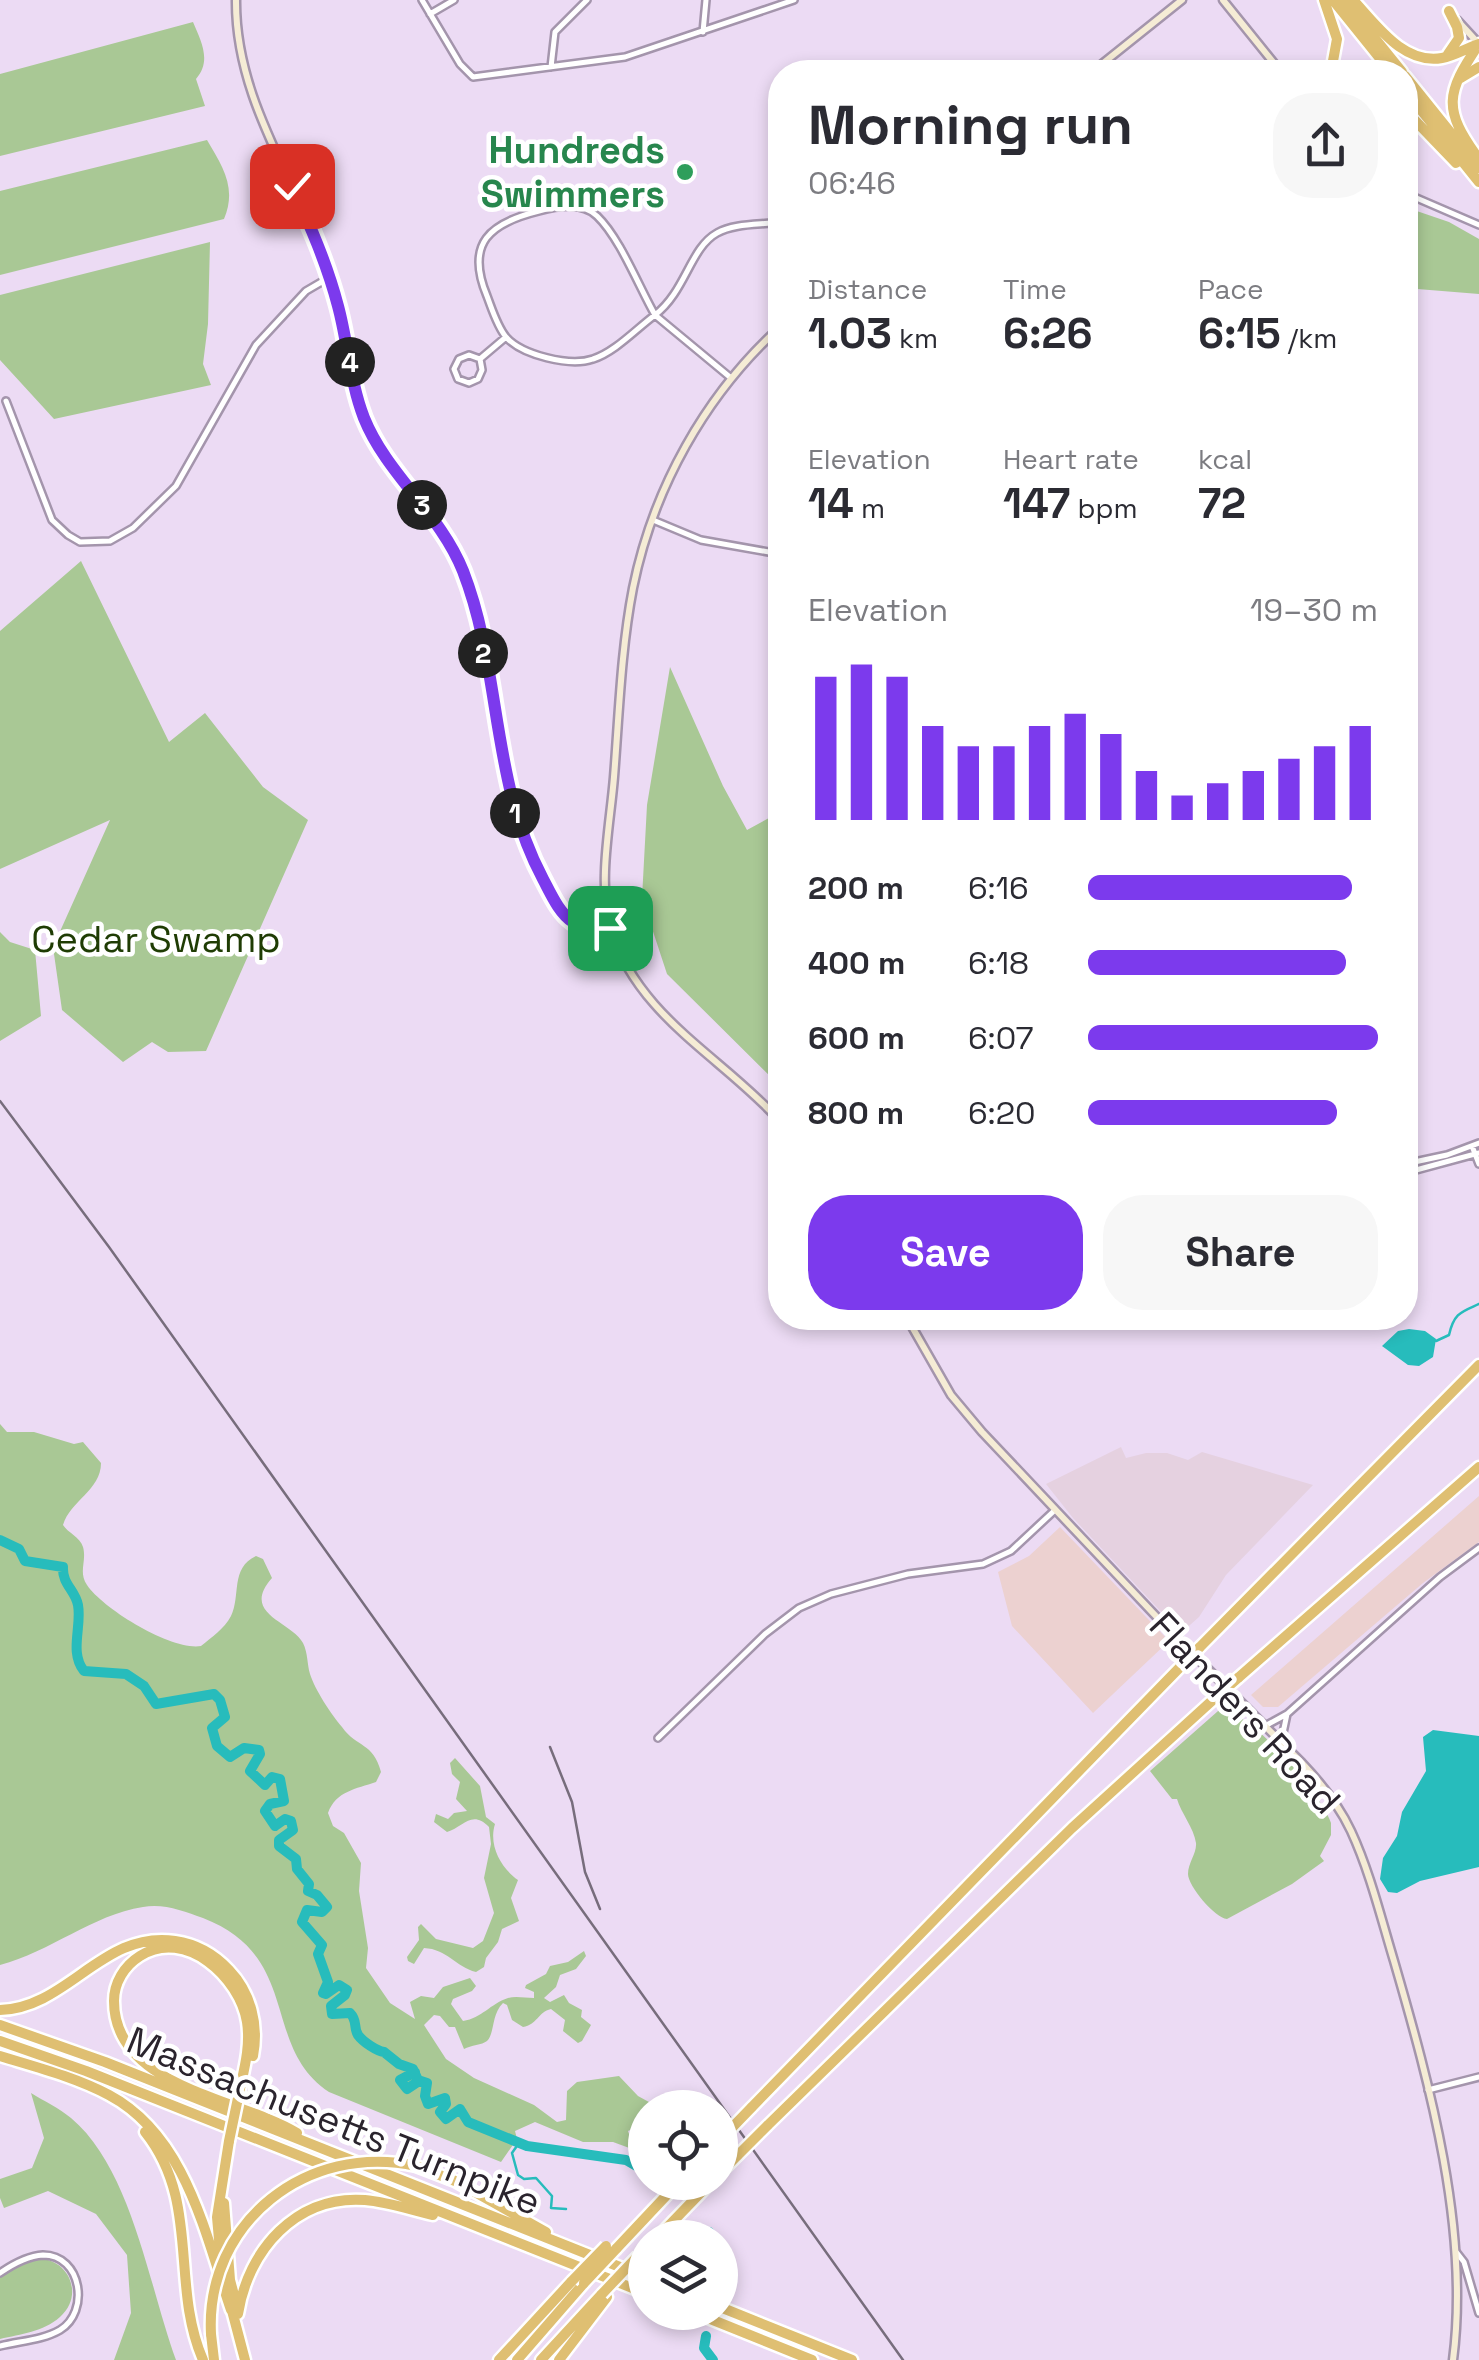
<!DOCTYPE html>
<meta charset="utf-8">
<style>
:root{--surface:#fff;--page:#f7f7f7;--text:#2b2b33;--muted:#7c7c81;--accent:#7c3aed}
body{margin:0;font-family:"Space Grotesk",sans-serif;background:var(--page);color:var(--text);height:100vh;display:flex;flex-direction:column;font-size:38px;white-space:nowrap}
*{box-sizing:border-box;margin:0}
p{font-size:32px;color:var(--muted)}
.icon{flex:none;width:55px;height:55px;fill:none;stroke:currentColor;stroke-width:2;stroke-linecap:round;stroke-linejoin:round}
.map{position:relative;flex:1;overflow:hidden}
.details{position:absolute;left:768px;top:60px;width:650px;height:1270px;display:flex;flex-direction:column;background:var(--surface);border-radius:40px;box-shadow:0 5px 15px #0003}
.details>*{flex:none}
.controls{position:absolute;left:628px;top:2090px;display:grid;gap:20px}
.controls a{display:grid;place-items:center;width:110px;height:110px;border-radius:50%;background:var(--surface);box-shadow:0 5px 15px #0003;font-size:50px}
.pin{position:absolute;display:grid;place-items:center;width:85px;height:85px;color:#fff;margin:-42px;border-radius:20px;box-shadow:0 5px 15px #0006}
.km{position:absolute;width:50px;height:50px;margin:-25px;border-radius:50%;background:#222;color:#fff;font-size:28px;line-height:50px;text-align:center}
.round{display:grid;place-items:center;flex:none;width:105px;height:105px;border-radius:40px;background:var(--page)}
.headline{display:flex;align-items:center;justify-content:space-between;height:170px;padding:0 40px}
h1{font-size:55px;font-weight:700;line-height:75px}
.figures{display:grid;grid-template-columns:repeat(3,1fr);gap:15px;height:170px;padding:10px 40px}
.figures div{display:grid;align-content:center}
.figures b{font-size:42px;font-weight:700}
.figures small{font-size:28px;font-weight:400}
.figures p{font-size:28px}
.chart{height:280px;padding:20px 40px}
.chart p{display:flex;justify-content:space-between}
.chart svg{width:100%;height:180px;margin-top:10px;stroke:var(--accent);stroke-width:6}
.primary-button{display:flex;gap:20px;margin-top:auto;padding:20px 40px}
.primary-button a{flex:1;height:115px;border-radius:40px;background:var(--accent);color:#fff;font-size:40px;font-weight:700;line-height:115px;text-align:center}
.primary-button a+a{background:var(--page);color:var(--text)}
ul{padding:0 40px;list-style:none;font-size:32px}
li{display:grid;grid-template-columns:160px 120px 1fr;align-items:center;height:75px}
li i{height:25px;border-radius:12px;background:var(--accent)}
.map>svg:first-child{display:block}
.industrial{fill:#ecd1d0}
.medical{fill:#e5d1e0}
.green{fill:#a9c895}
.water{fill:#27bcbc}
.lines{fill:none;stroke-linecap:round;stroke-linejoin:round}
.stream{stroke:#27bcbc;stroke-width:2.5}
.river{stroke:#27bcbc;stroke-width:10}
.street-casing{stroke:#a495ac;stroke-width:10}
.secondary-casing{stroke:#a495ac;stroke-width:11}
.highway-casing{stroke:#fff;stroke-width:15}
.street{stroke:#fff;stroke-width:5}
.secondary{stroke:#f5ecd5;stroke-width:6}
.highway{stroke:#dfbf72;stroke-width:10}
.rail{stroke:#776d7c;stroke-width:2.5}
.highway-bridge-casing{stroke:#fff;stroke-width:15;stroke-linecap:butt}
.highway-bridge{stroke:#dfbf72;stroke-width:10}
.route-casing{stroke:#fff;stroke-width:20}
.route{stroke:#7c3aed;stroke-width:12}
.leisure-dot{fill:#2e9e5b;stroke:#fff;stroke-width:4}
.labels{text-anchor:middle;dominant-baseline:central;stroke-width:9;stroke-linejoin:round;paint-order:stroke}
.leisure-label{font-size:38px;font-weight:bold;fill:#27864d;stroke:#fff;text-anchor:end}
.park-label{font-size:38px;fill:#1f3c04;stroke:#fff}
.street-label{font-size:38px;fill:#2a242d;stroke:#fff}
</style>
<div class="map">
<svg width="1479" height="2360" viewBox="0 0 1479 2360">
<rect width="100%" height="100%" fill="#ecdbf4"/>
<path class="industrial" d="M1479 1496V1542L1423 1583 1278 1707H1263L1251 1695Z
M1060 1527 1169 1641 1093 1713 1012 1626 998 1572 1029 1556Z"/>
<path class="medical" d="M1121 1447 1126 1458 1146 1453H1167L1188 1460 1202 1452 1313 1485 1226 1575 1199 1617 1181 1633 1073 1518 1046 1484Z"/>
<path class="green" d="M193 22C201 41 212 61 196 79L205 106 0 156V74Z
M207 140C223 167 237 188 224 219L0 275V191Z
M1405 207 1449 222 1479 239V294L1405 288Z
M210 242 208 324 203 364 211 385 54 419 0 360V295Z
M81 561 169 742 205 713 263 787 308 820 206 1051 168 1052 152 1042 123 1062 62 1010 53 947 110 820 0 869V631Z
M670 667 723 786 747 830 780 812V1086L667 974 642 898 647 805Z
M0 932 10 942 35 950 41 1016 0 1041Z
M0 1424 7 1432H34L74 1444 83 1442 101 1463C101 1490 70 1501 63 1525 68 1533 80 1537 83 1547 87 1561 78 1572 87 1585 103 1609 172 1651 201 1646 212 1637 224 1629 231 1616 241 1596 230 1568 256 1556L263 1559 272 1578C240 1614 291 1621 303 1643 308 1653 307 1664 310 1674 315 1690 331 1714 342 1727 357 1748 373 1742 381 1772L376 1782C356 1789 336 1791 328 1813L333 1826 344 1833 361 1863 359 1891 368 1948 366 1968 390 2003 415 2019 410 2002 421 1996 434 1998 443 1987 470 1978 476 1986 472 1991 453 1999 451 2004 463 2021C482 2018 490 2004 508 1998 516 1996 525 1998 534 1998V1992L525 1988 526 1985 546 1974 550 1966 568 1962 584 1951 586 1956 576 1969 560 1975 556 1987 544 1998 550 2002 564 1995 569 2003 582 2010 581 2017 591 2025 582 2041 578 2043 563 2031 565 2020 551 2009C538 2012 537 2025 523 2027L512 2020 507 2005 503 2003C491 2015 495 2033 487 2041 482 2045 471 2045 464 2049L455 2027H449L440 2016 434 2015 424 2025 446 2059 474 2078 534 2105 557 2122 566 2120 567 2091 577 2082 619 2076 638 2096 658 2107 645 2108V2123L628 2131 630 2137H645V2144L632 2149 613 2142H583L535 2122 515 2131 517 2139 501 2162 329 2092C260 2046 303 1957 203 1918 184 1911 163 1903 143 1907 92 1915 50 1952 0 1965Z
M1226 1704 1232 1708V1714C1259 1722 1322 1796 1331 1823V1835L1320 1856 1324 1861 1292 1884 1227 1919C1215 1918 1188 1886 1188 1874 1188 1863 1197 1853 1196 1843 1194 1828 1181 1813 1177 1799H1172L1150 1771Z
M455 1758 480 1786 486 1817 495 1824C488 1846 502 1869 518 1880L511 1898 519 1921 502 1929 498 1942 486 1958 484 1967 476 1972C456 1967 447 1949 424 1948L414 1964 408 1961 407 1957 419 1940 418 1927 421 1924 436 1939 473 1948 483 1941 494 1913 484 1878 491 1844 489 1827C472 1809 463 1827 447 1832L434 1822 436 1814 448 1819 454 1813 467 1811 456 1799 460 1782 452 1774 450 1763Z
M31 2093C44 2101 59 2108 71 2118 132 2169 149 2287 176 2360H114L131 2313 127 2255 96 2214 48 2191 4 2208 0 2198V2179L32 2168 44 2138Z
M34 2259C67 2255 86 2294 60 2317 43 2332 21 2334 0 2339V2276Z"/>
<path class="water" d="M1409 1329 1425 1331 1436 1339 1433 1357 1419 1366 1408 1365 1382 1346 1398 1331Z
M1433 1730 1479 1736V1867L1420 1881 1397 1893 1388 1892 1380 1879 1383 1858 1397 1836 1402 1812 1426 1771 1423 1737Z"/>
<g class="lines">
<path class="stream" d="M1405 727 1415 724
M1436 1341 1449 1335C1454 1313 1461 1312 1479 1304
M519 2143 512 2153 518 2175 524 2179 536 2178 552 2196 551 2208 566 2209"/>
<path class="river" d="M0 1540 19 1549 25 1561 63 1567C62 1584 75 1590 78 1605 82 1627 69 1652 84 1671L126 1674 144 1686 156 1704 214 1694 220 1700 225 1717 212 1728 217 1746 230 1757 244 1748 259 1750 260 1754 250 1771 265 1785 272 1777 280 1779 284 1801 270 1804 265 1811 275 1826 285 1819 291 1821 293 1830 279 1840V1846L296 1859 297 1869 309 1884 308 1891 317 1895 327 1907 322 1912 307 1910 302 1922 322 1945 318 1954 328 1982 323 1993 326 1994 339 1985 347 1990 345 1995 331 2006 332 2014 350 2013C358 2021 353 2027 358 2035 363 2042 377 2051 384 2052L399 2064 413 2069 418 2080 427 2083 425 2096 428 2104 445 2098 446 2104 440 2112 446 2119 460 2109 468 2122 527 2146 626 2160 645 2171
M415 2072 400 2080 407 2089 419 2081
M709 2232 714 2238
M720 2245 730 2268 724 2291
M706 2336 704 2348 713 2360"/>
<g class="street-casing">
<path id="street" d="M422 0 460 64 473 77 625 57 794 0
M430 14 454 0
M703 32 706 0
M551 67 555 32 587 0
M1405 193 1479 225
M480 359 482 370 478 379 469 383 458 379 454 369 459 359 469 355 480 359 506 337
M731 378 655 315C636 329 615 352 593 359 570 367 522 355 506 337 497 326 492 309 487 296 465 243 490 223 539 211 558 206 582 202 597 216 620 238 639 287 655 315 686 291 690 248 717 233 734 223 761 225 780 222
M6 401 52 520 68 535 80 542 110 541 133 528 176 486 256 345 306 291 330 277
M653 520 701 540 780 554
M1472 1146 1479 1164
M1405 1164 1447 1155 1479 1143
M1405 1173 1479 1153
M1265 1726 1287 1714 1440 1577 1479 1548
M658 1738 765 1634 799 1608 831 1594 908 1574 983 1564 1011 1551 1055 1510
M1285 1745 1283 1733 1287 1714
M1428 2090 1479 2077
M1457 2253 1464 2262 1479 2313
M0 2273C13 2264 27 2256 43 2255 82 2255 90 2312 60 2330 43 2340 19 2341 0 2346"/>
</g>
<g class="secondary-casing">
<path id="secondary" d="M236 0C235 103 300 184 330 278 346 328 347 385 371 432 400 487 449 526 468 586 499 683 494 787 543 879 551 894 559 913 573 922 584 930 598 929 610 928 639 1018 720 1055 780 1121
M1223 0 1281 72
M1457 20 1479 44
M1092 72 1182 0
M610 928C598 880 610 826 614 777 619 714 621 650 633 588 653 489 705 395 780 327
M907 1318 951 1395 982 1432 1170 1631 1302 1763C1321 1783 1339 1805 1351 1831 1370 1872 1381 1918 1394 1961 1430 2085 1470 2231 1453 2360"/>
</g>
<g class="highway-casing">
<path id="highway" d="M1324 0 1337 39 1331 72
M1333 0 1391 72
M1344 0 1402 72
M1353 0C1376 24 1403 65 1442 58 1454 56 1467 48 1479 44
M1479 44C1446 93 1442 109 1479 159
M1448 54 1459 38 1457 27 1449 11
M1405 76 1479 168
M1459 79 1479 67
M1405 90 1479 182
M1405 110 1456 163
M1199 1648 1479 1365
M1238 1678 1479 1467
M0 2010C68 2008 103 1930 175 1941 196 1944 215 1955 229 1970 251 1993 259 2025 253 2056
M0 2025 105 2062 645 2277
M0 2041 86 2071 645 2293
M0 2056C36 2067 75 2077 109 2095 186 2136 205 2234 231 2310
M238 2098C243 2073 251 2048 247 2022 240 1978 186 1927 140 1956 124 1966 114 1983 114 2001 114 2088 240 2098 297 2133
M751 2108 1187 1660
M767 2126 1072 1828 1215 1698
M145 2132C201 2202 170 2284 203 2360
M416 2166 455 2181 546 2232
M720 2173 738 2155
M224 2203 230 2280 238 2310
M657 2238 711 2182
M616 2249 679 2182
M221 2262 217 2217 229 2141
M230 2303 245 2360
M720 2307 852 2360
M693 2312 812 2360
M238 2314C248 2250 296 2195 365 2200 388 2202 411 2210 433 2215
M211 2334 214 2360
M499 2360 572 2281
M517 2360 584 2283
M541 2360 602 2294
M559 2360 607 2297"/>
</g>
<use href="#street" class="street"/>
<use href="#secondary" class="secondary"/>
<use href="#highway" class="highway"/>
<path class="rail" d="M0 1101 109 1247 903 2360
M550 1747 572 1802 585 1872 600 1909"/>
<g class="highway-bridge-casing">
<path id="highway-bridge" d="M1187 1660 1199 1648
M1215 1698 1238 1678
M721 2139 751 2108
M229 2141 238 2098
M738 2155 767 2126
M572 2281 606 2246
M584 2283 616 2249
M602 2294 638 2256
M211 2334C205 2222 308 2142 416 2166"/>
</g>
<use href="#highway-bridge" class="highway-bridge"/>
</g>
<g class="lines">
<g class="route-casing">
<path id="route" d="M292 186C310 225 327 264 338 306 348 343 350 382 364 418 387 475 440 513 463 571 502 671 490 780 543 879 551 894 559 913 573 922 584 930 598 929 610 928"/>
</g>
<use href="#route" class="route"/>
</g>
<circle class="leisure-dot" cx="685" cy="172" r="10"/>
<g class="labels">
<g class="leisure-label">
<text x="665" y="150">Hundreds<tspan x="665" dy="44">Swimmers</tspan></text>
</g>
<g class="park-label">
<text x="156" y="939">Cedar Swamp</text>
</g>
<g class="street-label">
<text transform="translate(1245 1713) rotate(47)">Flanders Road</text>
<text transform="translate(334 2121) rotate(22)">Massachusetts Turnpike</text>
</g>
</g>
</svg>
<div class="controls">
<a><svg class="icon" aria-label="locate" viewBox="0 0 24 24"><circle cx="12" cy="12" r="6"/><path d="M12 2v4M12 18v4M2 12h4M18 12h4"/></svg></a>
<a><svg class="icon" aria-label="layers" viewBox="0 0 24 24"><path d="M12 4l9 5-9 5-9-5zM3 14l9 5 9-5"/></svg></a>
</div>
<div class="pin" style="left:610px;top:928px;background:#1e9e55"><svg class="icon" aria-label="arrive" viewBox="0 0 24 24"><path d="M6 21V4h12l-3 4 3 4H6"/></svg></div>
<div class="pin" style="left:292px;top:186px;background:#d93025"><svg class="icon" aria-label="check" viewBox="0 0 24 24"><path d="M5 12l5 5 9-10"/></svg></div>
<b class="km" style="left:515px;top:813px">1</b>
<b class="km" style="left:483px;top:653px">2</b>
<b class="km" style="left:422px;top:505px">3</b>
<b class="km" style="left:350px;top:362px">4</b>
<section class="details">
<div class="headline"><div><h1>Morning run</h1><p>06:46</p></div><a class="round"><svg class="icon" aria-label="share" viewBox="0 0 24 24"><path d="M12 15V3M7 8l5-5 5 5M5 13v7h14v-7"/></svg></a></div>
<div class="figures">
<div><p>Distance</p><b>1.03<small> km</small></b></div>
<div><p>Time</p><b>6:26</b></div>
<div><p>Pace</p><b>6:15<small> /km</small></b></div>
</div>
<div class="figures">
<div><p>Elevation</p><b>14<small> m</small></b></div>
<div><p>Heart rate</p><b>147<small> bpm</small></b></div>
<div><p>kcal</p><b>72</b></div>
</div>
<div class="chart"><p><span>Elevation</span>19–30 m</p>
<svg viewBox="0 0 160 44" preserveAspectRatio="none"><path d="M5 44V9M15 44V6M25 44V9M35 44V21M45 44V26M55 44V26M65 44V21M75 44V18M85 44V23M95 44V32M105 44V38M115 44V35M125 44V32M135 44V29M145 44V26M155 44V21"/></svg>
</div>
<ul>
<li><b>200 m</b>6:16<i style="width:91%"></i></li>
<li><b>400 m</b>6:18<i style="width:89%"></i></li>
<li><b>600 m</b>6:07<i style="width:100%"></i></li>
<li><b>800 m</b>6:20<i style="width:86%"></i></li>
</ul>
<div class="primary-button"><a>Save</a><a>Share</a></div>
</section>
</div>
